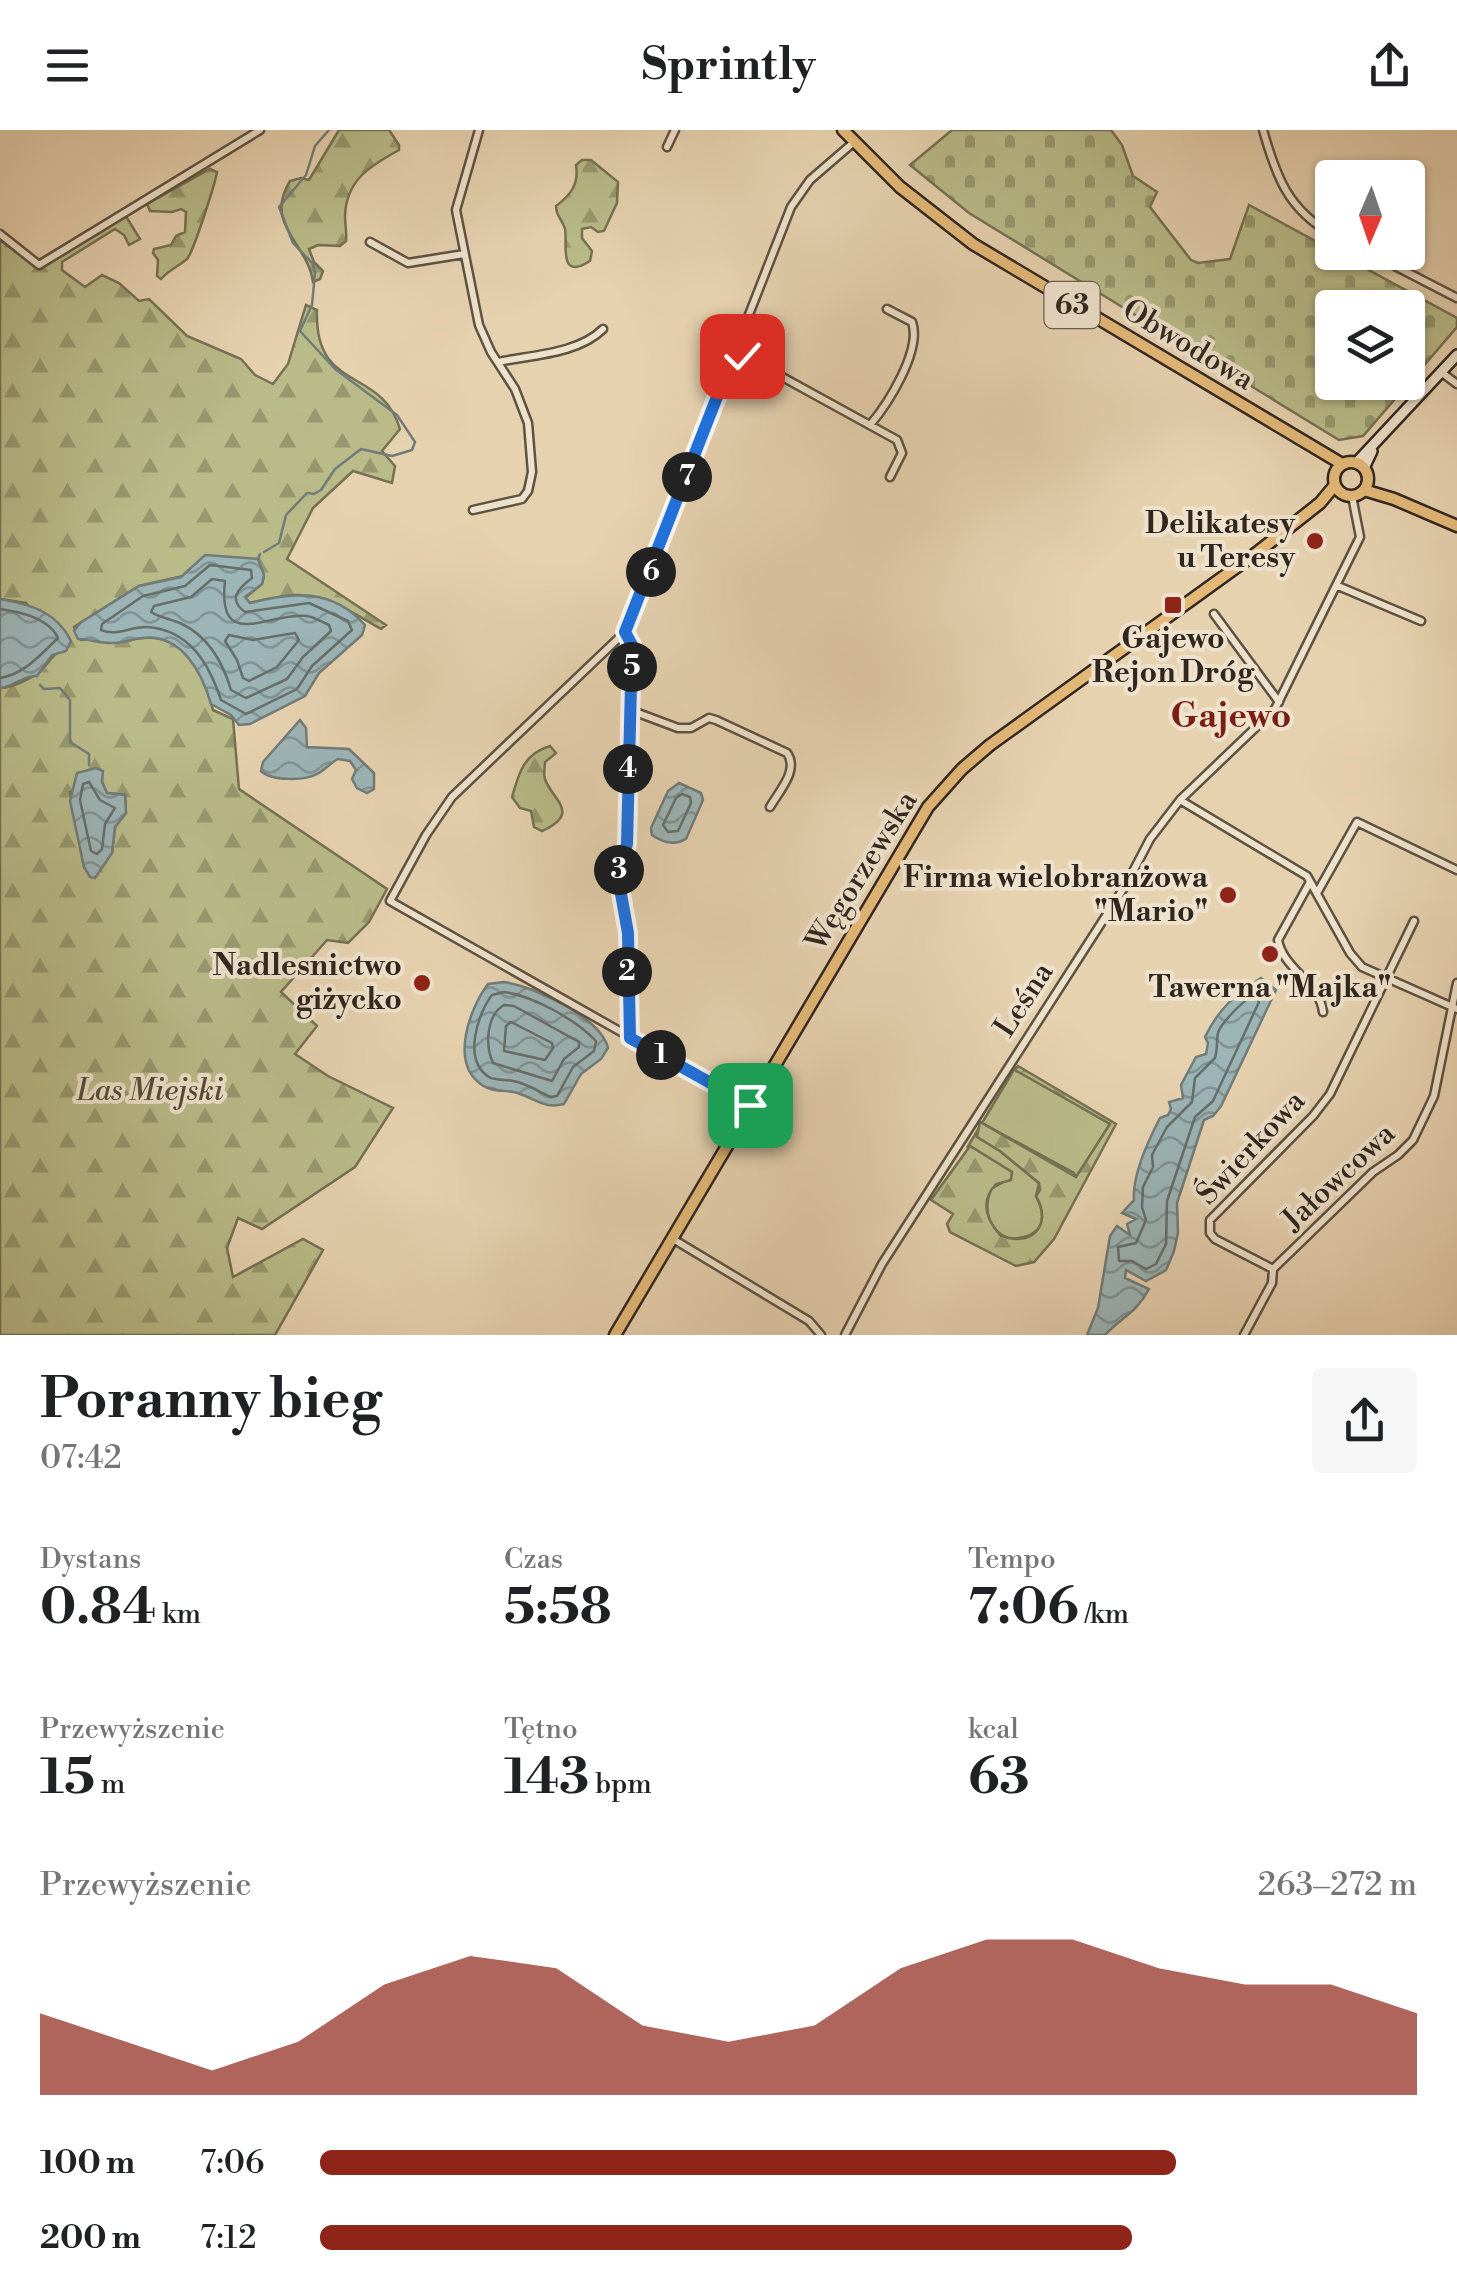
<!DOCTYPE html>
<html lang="pl">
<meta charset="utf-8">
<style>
:root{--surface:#fff;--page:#f6f6f6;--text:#202124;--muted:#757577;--accent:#8f2418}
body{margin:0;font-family:"Libre Bodoni",serif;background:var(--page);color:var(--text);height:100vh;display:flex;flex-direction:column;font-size:38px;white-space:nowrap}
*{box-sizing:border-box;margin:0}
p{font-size:32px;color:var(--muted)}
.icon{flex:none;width:55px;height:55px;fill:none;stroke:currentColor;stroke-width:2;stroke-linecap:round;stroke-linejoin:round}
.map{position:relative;height:1205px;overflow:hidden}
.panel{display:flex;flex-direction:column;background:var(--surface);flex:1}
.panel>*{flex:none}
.needle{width:65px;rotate:182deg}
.buttons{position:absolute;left:1315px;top:30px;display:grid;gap:20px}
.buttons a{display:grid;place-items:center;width:110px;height:110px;border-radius:10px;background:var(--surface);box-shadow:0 2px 8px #0004;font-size:50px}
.pin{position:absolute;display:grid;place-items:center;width:85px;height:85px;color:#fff;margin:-42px;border-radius:20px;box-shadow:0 5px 15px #0006}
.km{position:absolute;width:50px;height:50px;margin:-25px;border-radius:50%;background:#222;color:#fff;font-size:28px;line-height:50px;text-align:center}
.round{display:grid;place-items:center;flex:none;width:105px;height:105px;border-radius:10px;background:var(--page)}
.overview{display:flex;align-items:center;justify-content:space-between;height:170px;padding:0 40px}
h1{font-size:55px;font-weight:800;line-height:75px}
.figures{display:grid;grid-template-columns:repeat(3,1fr);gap:15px;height:170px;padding:10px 40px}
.figures div{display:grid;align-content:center}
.figures b{font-size:50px;font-weight:800}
.figures small{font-size:28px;font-weight:400}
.figures p{font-size:28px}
.chart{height:280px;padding:20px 40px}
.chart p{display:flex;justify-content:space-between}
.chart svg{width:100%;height:180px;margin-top:10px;fill:var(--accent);opacity:.7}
ul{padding:0 40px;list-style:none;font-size:32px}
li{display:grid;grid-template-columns:160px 120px 1fr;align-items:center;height:75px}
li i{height:25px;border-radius:12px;background:var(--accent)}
header{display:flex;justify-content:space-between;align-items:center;height:130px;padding:0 40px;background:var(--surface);font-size:45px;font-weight:800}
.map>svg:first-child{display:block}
.green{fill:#b9bb89;stroke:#747154;stroke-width:2.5}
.forest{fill:url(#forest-firs);stroke:#747154;stroke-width:2.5;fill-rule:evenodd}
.cemetery{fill:url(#cemetery-stones);stroke:#747154;stroke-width:2.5;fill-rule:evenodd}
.water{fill:url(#water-waves);stroke:#717c7a;stroke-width:2.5}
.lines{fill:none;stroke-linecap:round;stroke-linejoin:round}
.shore{stroke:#666e6b;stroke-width:2.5}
.stream{stroke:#717c7a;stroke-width:2.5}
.street-casing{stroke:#5e5243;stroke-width:11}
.secondary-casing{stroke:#30271f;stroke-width:14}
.primary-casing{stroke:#30271f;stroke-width:15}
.street{stroke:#efe2cc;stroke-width:6}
.secondary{stroke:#efe2cc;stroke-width:9}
.primary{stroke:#e4b978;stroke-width:10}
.route-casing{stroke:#fff;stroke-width:20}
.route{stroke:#1a73e8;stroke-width:12}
.poi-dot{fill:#8f2418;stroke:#efe2cc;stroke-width:4}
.labels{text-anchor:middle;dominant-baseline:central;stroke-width:8;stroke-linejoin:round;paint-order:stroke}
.shield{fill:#efe2cc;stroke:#695f53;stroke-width:2.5}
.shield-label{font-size:28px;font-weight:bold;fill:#30271f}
.street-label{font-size:30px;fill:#30271f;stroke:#efe2cc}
.poi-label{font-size:30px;font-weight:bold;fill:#30271f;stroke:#efe2cc;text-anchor:end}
.park-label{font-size:30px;font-style:italic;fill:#524c3a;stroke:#efe2cc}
.quarter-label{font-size:35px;font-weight:bold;fill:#7a1f14;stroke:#efe2cc}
</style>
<header><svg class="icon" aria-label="menu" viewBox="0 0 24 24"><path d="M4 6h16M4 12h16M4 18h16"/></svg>Sprintly<svg class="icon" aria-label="share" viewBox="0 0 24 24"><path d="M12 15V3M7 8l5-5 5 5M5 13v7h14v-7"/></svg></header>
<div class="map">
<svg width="1457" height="1205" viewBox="0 0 1457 1205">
<defs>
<pattern id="forest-firs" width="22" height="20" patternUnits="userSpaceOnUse" patternTransform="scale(2.5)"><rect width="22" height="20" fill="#b9bb89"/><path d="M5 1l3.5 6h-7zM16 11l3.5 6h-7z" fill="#97986f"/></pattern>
<pattern id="cemetery-stones" width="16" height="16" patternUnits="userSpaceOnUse" patternTransform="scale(2.5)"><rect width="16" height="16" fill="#b9bb89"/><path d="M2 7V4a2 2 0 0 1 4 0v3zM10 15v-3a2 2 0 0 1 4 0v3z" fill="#97986f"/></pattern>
<pattern id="water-waves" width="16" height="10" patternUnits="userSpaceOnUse" patternTransform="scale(2.5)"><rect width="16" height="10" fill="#9cb5b7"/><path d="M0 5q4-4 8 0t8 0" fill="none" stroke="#809394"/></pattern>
</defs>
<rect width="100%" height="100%" fill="#e7d2b0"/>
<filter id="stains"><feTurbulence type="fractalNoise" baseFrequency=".002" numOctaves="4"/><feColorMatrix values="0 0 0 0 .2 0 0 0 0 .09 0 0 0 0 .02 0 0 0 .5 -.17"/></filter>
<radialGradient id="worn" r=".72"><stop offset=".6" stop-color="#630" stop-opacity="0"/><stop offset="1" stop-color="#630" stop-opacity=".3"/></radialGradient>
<path class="green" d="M1015 938 1110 994 1076 1048 1074 1043 980 992 977 1007 1000 1021 1039 1053 1036 1066C1050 1093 1040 1108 1009 1109 988 1100 983 1080 991 1059L1005 1051 970 1016 967 1018Z"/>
<path class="forest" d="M339 0H389L399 15V20C370 36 346 50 345 86 345 95 347 102 346 111L340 116 318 115 309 119 314 132 323 141 320 149 313 152C308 113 263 95 290 51L301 48 309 50Z
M582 30H591L618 52 617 73 604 101 598 102 591 97 582 99V108L592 121 590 131C557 152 568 111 565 99 562 88 556 87 556 76 571 65 579 54 576 35Z
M210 39 217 42C215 54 193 123 187 129 179 136 169 140 161 149L157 146 158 130 153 123 154 119 171 115 176 106 185 102 186 82 181 79 172 82 150 81 147 74Z
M122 80 140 109 129 115 124 105 115 99 62 132V140L85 157 102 145 119 153 139 171 149 169 187 206 241 229 255 245 273 254 288 234 306 175 317 180C314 264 381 235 400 299L382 321 395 336 392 353 353 341 313 378 287 429 386 495 381 499C325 467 315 456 250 473L245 468 262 454 264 446 258 429 139 456 74 497 81 510C94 508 107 512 120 512 128 512 135 508 143 508 186 504 204 546 213 580L233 589 239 659 387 759 369 792 348 813 327 810 281 862 317 896 295 924 328 946 393 978 355 1037 262 1099 238 1088 227 1118 233 1147 303 1109 323 1120 275 1205H0V558C13 557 31 549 41 540 49 534 50 527 59 522L26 473 0 469V110L32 134ZM102 652 107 663 125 665 126 683 115 697 112 723 84 737 70 662Z
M550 616 556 623 545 632C545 638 543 644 545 649 552 670 582 683 542 701L534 697 531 681 520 678 512 667C519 642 524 624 550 616Z
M1018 936 1116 994 1054 1109 1034 1132 1016 1136 950 1102 947 1094 953 1084 931 1070 970 1016 1012 1042 1011 1050 996 1054C980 1071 986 1089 1000 1105 1029 1118 1054 1097 1036 1066L1040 1060 1039 1053 1000 1021 977 1007 980 992 1076 1047 1110 994 1015 940Z"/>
<path class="cemetery" d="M952 0H1111L1122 15 1133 46 1157 62 1150 77 1191 130 1198 133 1230 129 1249 75 1457 188V197L1363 306 1339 310 969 83 910 35ZM1332 178H1408V252H1332Z"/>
<path class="water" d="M205 425 258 429 264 445 262 454 245 467 250 473C293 463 331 457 365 495L362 505 319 543 305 566 250 594 239 595 231 585 211 574C202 542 181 503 142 508 131 509 121 514 110 513 99 513 89 509 78 509L74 501 80 493 139 456 181 447Z
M0 469C30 474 57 482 71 511L66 521 52 525 37 546C23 545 14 557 0 558Z
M300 590 306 598 307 617 349 619 374 643V659L367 663 357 658 352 649 356 640 350 631 338 629C330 633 325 640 317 644 305 651 271 651 261 641L263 632Z
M96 638 103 641 102 652 107 663 125 665 126 683 115 697 112 723 95 748 90 747 84 737 70 671 77 643Z
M679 653 701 663 703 670 686 709C674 716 662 712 652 705L651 698 668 661Z
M1261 848 1276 860 1221 976 1213 986 1204 990 1177 1073 1178 1103 1174 1121 1166 1140 1146 1151 1126 1140 1125 1148 1149 1159C1136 1184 1120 1188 1105 1205H1087L1098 1178 1110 1106 1117 1096 1130 1105 1127 1094 1136 1089 1122 1083 1134 1070C1132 1045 1148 1011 1160 988L1168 985 1171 979 1169 972 1183 968 1181 955 1196 927 1206 924 1208 913 1205 907C1218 880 1234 865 1261 848Z
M504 852C534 856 601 888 608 918L601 929 581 944 564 974C546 979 537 970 520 964 508 959 493 963 482 955 449 933 470 878 488 854Z"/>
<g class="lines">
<path class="shore" d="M210 435 251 440 252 448C239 458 227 469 245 482L309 473 348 491 352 500 312 536 297 559 246 584 221 570C209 534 190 500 147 497 131 496 117 507 101 500L102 494 143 466 185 456Z
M212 449 225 451C217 523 268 482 307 486 314 487 322 492 329 495L331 501 303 527 287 549 246 568 231 560C223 533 209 507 182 494 172 489 160 488 151 482L154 476 191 467Z
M0 479C20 482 49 488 58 508 41 524 25 544 0 548
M295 503 299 510 277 537 249 551 243 548 237 530 225 511 229 505 253 510Z
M89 652 100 670 115 678 105 694 102 719 97 724 91 721 80 670 83 654Z
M682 664 690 667 691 673 678 701 668 702 663 695 676 668Z
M504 862C533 866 575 889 596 911L594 921 573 937 557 966 551 967C538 962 527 953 513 951 505 949 496 951 489 947 462 930 478 883 492 865Z
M1252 866H1257L1259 872 1213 971 1195 987 1167 1071 1166 1114 1156 1134 1146 1139 1132 1131H1119L1118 1117 1136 1113 1146 1090 1142 1077 1143 1057 1153 1037 1152 1025 1167 997 1192 972 1195 948 1215 928C1218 919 1216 911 1218 903 1220 894 1243 871 1252 866Z
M504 875 514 876 579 912V917L564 929 552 951 493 933C485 915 486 886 504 875Z
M511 892 552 913 553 918 545 930 504 921 506 896Z"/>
<path class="stream" d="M264 422 279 413 286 385 307 363 314 364 321 360 335 339 361 319 392 326 412 320 415 312 397 285 335 239 300 201 312 175 315 143 313 134 293 113 279 77 306 45 315 16 329 0
M258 429 260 424
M40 555 44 559 60 558 70 570V612L89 624V635"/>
<g class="street-casing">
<path id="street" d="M1263 0C1276 46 1288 80 1332 104
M667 17 675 0
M0 104 39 135 260 0
M370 112 408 133 464 124
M1368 122 1457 168
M735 221 897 310 902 323 890 347
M498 232C531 225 578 224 603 199
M1441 242 1457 254
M870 295C888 274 922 220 912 192L887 179
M473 380 522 369 528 361 532 342 528 293 515 259 491 222 479 195 456 80 479 0
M1338 456 1421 491
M1214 484 1279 572
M625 502 632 515 627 714 618 747 627 803 630 908
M630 580 678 598H691L709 588 716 590 787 623C799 640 780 660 770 677
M1180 670 1307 746 1350 823 1362 837 1457 879
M1310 752 1278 810C1283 839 1320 853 1323 882
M1317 763 1357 692 1457 740
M750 975 390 771 426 705 452 667 625 502 791 77 810 50 854 12
M673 1109 809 1191 821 1205
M1273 1139 1215 1109 1210 1103V1090L1313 986 1330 964 1414 791
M845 1205 882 1134 1127 753 1150 709 1180 670 1275 579 1360 407 1352 366
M1244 1205 1272 1153 1273 1139 1373 1042 1398 1025 1413 1010 1434 966 1457 853"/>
</g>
<g class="secondary-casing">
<path id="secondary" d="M1356 333 1457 225
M1364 338 1372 321"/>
</g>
<g class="primary-casing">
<path id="primary" d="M843 0 900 57 973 114 1342 334
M1334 349a17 17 0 1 1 34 0a17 17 0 1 1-34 0Z
M1364 360 1394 369 1457 396
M615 1205 928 677 962 639 990 615 1259 421 1320 373 1335 355"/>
</g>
<use href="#street" class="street"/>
<use href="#secondary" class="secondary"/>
<use href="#primary" class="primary"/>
</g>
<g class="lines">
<g class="route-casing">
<path id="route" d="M742 226 735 221 625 502 632 515 627 714 618 747 628 803 630 908 750 975"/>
</g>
<use href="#route" class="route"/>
</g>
<g class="poi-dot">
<circle cx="1315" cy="411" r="10"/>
<rect x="1163" y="465" width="20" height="20" rx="5"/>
<circle cx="1228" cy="765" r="10"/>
<circle cx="1270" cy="824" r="10"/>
<circle cx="422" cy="853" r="10"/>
</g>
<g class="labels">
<rect class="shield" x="1044.5" y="152" width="55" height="46" rx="8"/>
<g class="shield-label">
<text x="1072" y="175">63</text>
</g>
<g class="street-label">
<text transform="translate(1188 215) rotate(31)">Obwodowa</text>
<text transform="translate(862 741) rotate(-58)">Węgorzewska</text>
<text transform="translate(1024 870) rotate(-57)">Leśna</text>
<text transform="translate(1251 1018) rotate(-47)">Świerkowa</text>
<text transform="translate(1339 1047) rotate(-43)">Jałowcowa</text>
</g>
<g class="poi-label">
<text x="1295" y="394">Delikatesy<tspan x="1295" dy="34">u Teresy</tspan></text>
<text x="1173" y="509" text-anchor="middle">Gajewo<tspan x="1173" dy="34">Rejon Dróg</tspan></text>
<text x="1208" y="748">Firma wielobranżowa<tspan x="1208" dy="34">"Mario"</tspan></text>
<text x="402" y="836">Nadlesnictwo<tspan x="402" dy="34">giżycko</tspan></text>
<text x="1270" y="858" text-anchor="middle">Tawerna "Majka"</text>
</g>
<g class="park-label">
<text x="150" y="961">Las Miejski</text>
</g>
<g class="quarter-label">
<text x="1231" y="586">Gajewo</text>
</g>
</g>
<rect width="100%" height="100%" filter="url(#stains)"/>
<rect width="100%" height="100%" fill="url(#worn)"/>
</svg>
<div class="buttons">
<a><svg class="needle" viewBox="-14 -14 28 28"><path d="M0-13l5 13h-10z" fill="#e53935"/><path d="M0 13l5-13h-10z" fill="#757577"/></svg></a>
<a><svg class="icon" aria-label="layers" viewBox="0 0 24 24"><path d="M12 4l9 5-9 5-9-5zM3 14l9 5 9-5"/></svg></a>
</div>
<div class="pin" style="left:750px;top:975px;background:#1e9e55"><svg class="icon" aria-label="arrive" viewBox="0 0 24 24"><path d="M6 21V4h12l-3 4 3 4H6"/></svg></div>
<div class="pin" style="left:742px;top:226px;background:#d93025"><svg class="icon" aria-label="check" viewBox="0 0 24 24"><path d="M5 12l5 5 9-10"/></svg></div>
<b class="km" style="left:661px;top:925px">1</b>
<b class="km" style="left:627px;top:842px">2</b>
<b class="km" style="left:619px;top:740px">3</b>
<b class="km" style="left:628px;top:639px">4</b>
<b class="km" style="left:632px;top:537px">5</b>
<b class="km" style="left:651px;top:442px">6</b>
<b class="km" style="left:687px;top:347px">7</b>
</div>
<section class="panel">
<div class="overview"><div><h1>Poranny bieg</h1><p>07:42</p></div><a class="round"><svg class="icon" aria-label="share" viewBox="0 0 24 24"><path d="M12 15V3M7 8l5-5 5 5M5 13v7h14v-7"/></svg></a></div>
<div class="figures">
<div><p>Dystans</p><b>0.84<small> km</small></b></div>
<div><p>Czas</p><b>5:58</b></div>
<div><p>Tempo</p><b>7:06<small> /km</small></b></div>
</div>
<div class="figures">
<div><p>Przewyższenie</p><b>15<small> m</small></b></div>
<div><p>Tętno</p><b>143<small> bpm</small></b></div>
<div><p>kcal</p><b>63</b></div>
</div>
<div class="chart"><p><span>Przewyższenie</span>263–272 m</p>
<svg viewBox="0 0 160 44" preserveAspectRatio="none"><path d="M0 44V24L10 31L20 38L30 31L40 17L50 10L60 13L70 27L80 31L90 27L100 13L110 6L120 6L130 13L140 17L150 17L160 24V44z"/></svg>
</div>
<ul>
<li><b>100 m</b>7:06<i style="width:78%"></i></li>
<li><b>200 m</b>7:12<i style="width:74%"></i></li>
</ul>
</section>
